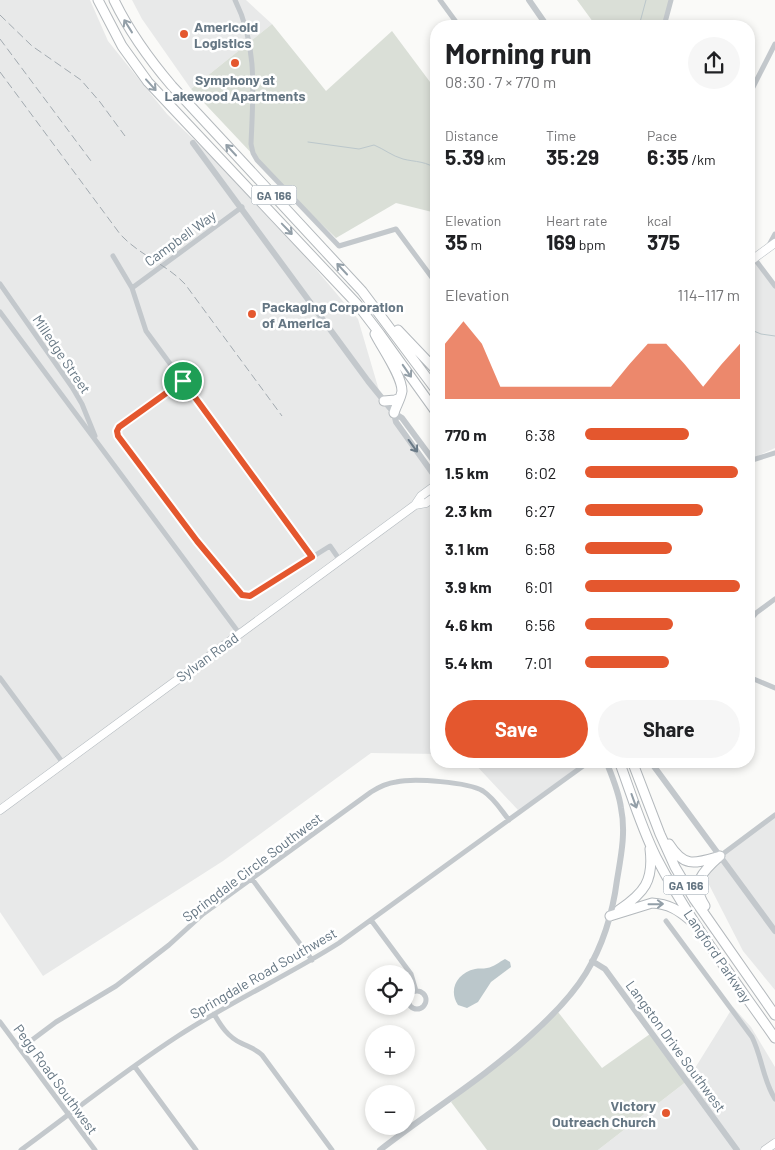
<!DOCTYPE html>
<meta charset="utf-8">
<style>
:root{--surface:#fff;--page:#f6f6f6;--text:#202124;--muted:#757577;--accent:#e4572e}
body{margin:0;font-family:Barlow,sans-serif;background:var(--page);color:var(--text);height:100vh;display:flex;flex-direction:column;font-size:19px;white-space:nowrap}
*{box-sizing:border-box;margin:0}
p{font-size:16px;color:var(--muted)}
.icon{flex:none;width:28px;height:28px;fill:none;stroke:currentColor;stroke-width:2;stroke-linecap:round;stroke-linejoin:round}
.map{position:relative;flex:1;overflow:hidden}
.details{position:absolute;left:430px;top:20px;width:325px;height:748px;display:flex;flex-direction:column;background:var(--surface);border-radius:20px;box-shadow:0 2px 8px #0003}
.details>*{flex:none}
.buttons{position:absolute;left:365px;top:965px;display:grid;gap:10px}
.buttons a{display:grid;place-items:center;width:50px;height:50px;border-radius:50%;background:var(--surface);box-shadow:0 2px 8px #0003;font-size:25px}
.pin{position:absolute;display:grid;place-items:center;width:42px;height:42px;color:#fff;margin:-21px;border:2px solid #fff;border-radius:50%;box-shadow:0 1px 5px #0007}
.round{display:grid;place-items:center;flex:none;width:52px;height:52px;border-radius:26px;background:var(--page)}
.headline{display:flex;align-items:center;justify-content:space-between;height:85px;padding:0 15px}
h1{font-size:28px;font-weight:700;line-height:38px}
.stats{display:grid;grid-template-columns:repeat(3,1fr);gap:8px;height:85px;padding:5px 15px}
.stats div{display:grid;align-content:center}
.stats b{font-size:21px;font-weight:700}
.stats small{font-size:14px;font-weight:400}
.stats p{font-size:14px}
.chart{height:140px;padding:10px 15px}
.chart p{display:flex;justify-content:space-between}
.chart svg{width:100%;height:90px;margin-top:5px;fill:var(--accent);opacity:.7}
.primary-button{display:flex;gap:10px;margin-top:auto;padding:10px 15px}
.primary-button a{flex:1;height:58px;border-radius:30px;background:var(--accent);color:#fff;font-size:20px;font-weight:700;line-height:58px;text-align:center}
.primary-button a+a{background:var(--page);color:var(--text)}
ul{padding:0 15px;list-style:none;font-size:16px}
li{display:grid;grid-template-columns:80px 60px 1fr;align-items:center;height:38px}
li i{height:12px;border-radius:6px;background:var(--accent)}
.map>svg:first-child{display:block}
.built{fill:#e8e9e9}
.green{fill:#dadfd7}
.water{fill:#bbc7cb}
.lines{fill:none;stroke-linecap:round;stroke-linejoin:round}
.stream{stroke:#bbc7cb;stroke-width:1}
.secondary-casing{stroke:#b3babf;stroke-width:9}
.primary-casing{stroke:#b5babe;stroke-width:9}
.motorway-casing{stroke:#b4b9bd;stroke-width:11}
.minor{stroke:#c3c8cc;stroke-width:5}
.tertiary{stroke:#c3c8cc;stroke-width:6}
.secondary{stroke:#fff;stroke-width:8}
.primary{stroke:#fff;stroke-width:8}
.motorway{stroke:#fff;stroke-width:9}
.rail{stroke:#a2aab0;stroke-width:1;stroke-dasharray:8 4;stroke-linecap:butt}
.oneway{stroke:#939fa8}
.oneway2{stroke:#6a7a87}
.route-casing{stroke:#fff;stroke-width:10}
.route{stroke:#e4572e;stroke-width:6}
.poi-dot{fill:#e4572e;stroke:#fff;stroke-width:2}
.labels{text-anchor:middle;dominant-baseline:central;stroke-width:5;stroke-linejoin:round;paint-order:stroke}
.shield{fill:#fff;stroke:#939fa8;stroke-width:1}
.shield-label{font-size:12px;font-weight:bold;fill:#657683}
.poi-label{font-size:14px;font-weight:bold;fill:#657683;stroke:#fff;text-anchor:start}
.street-label{font-size:14px;fill:#657683;stroke:#fff}
</style>
<div class="map">
<svg width="775" height="1150" viewBox="0 0 775 1150">
<rect width="100%" height="100%" fill="#fafaf8"/>
<path class="built" d="M0 0H90L108 41 167 114 260 203 358 319 383 404 436 477V754L371 753 223 861 43 976 0 912Z
M132 0H246L272 24 191 89 142 19Z
M753 257 775 286V448L749 460V260Z
M472 761H587L518 810Z
M775 815V990L743 951 702 871Z
M733 1007 751 1027 775 1067V1150H598L687 1081Z"/>
<path class="green" d="M577 0H671L664 26H596Z
M272 24 326 91 392 31 436 90V213L396 203 336 238 286 190 191 89Z
M558 1012 602 1068 650 1034 687 1081 598 1150H487L451 1102Z"/>
<path class="water" d="M505 959 510 962 511 967 491 982 478 1002 467 1008 458 1005C448 990 457 973 475 969 479 968 483 969 487 968 494 967 499 962 505 959Z"/>
<g class="lines">
<path class="stream" d="M639 26 646 0
M308 142 359 149 374 145C384 149 392 156 403 159 414 162 429 161 436 170
M749 329 761 334 775 336"/>
<g class="secondary-casing">
<path id="secondary" d="M749 262 775 243
M415 505 426 503 436 496
M0 810 415 505 421 496 436 485"/>
</g>
<g class="primary-casing">
<path id="primary" d="M765 1150 775 1143"/>
</g>
<g class="motorway-casing">
<path id="motorway" d="M98 0 122 46 148 82 357 304 380 334 436 412
M114 0C129 31 149 59 172 86L362 291 436 390
M398 330 436 370
M375 334C382 348 402 376 402 391 401 398 396 406 394 413
M384 401 395 400 400 398
M619 761C631 793 641 827 656 857 689 921 734 979 775 1038
M632 761 660 834 675 867 694 899 775 1015
M669 844C684 867 693 864 717 857
M705 906C690 883 703 871 720 856
M619 910C644 893 654 881 650 849
M610 916 652 903C669 904 678 910 690 920"/>
</g>
<path class="minor" d="M235 0C258 45 253 95 251 144L253 153 257 160 339 246 396 229 436 283
M440 0 459 26
M664 26 671 0
M749 95 775 44
M768 247 775 234
M113 256 132 288 146 331 312 557
M754 258 775 286
M0 284 72 387 82 404 95 436
M132 288 242 207
M0 312 239 633
M183 381 119 427 117 431 118 435 197 541 242 595 250 596 330 546 339 559
M749 461 775 453
M749 621 756 613 775 599
M749 677 775 688
M0 678 63 763
M720 856 775 815
M252 879 312 960
M371 920 411 974 416 991
M666 921 752 1037C762 1057 763 1080 775 1099
M408 1000a9 9 0 1 1 18 0a9 9 0 1 1-18 0Z
M214 1014C221 1026 228 1037 241 1043 249 1047 256 1049 262 1055L332 1150
M0 1022 95 1150
M20 1049 56 1022 116 986 169 945 203 914 371 792C379 787 387 783 396 782 414 778 468 782 483 791 494 798 501 810 509 820
M135 1067 196 1150
M21 1150C73 1112 124 1071 178 1036 230 1002 287 976 339 943L590 761"/>
<path class="tertiary" d="M529 0 547 26
M193 143 368 381 394 413 402 418 436 464
M394 413 396 422 436 478
M650 761 775 931
M592 961 605 969 737 1150
M380 1150C430 1111 484 1078 531 1035 551 1017 572 996 586 973 603 945 613 911 617 880 621 856 626 832 621 808 619 792 612 776 606 761"/>
<use href="#secondary" class="secondary"/>
<use href="#primary" class="primary"/>
<use href="#motorway" class="motorway"/>
<path class="rail" d="M0 15 32 46 81 80 100 102 125 136
M0 39 91 161
M0 72 120 234C139 255 166 264 185 284L282 416"/>
</g>
<defs><path id="oneway-shaft" d="M-6 0H5M1.5-3L5.5 0L1.5 3" fill="none" stroke-width="1.6" stroke-linecap="round" stroke-linejoin="round" transform="scale(1.25)"/></defs>
<g class="oneway">
<use href="#oneway-shaft" transform="translate(128 26) rotate(-122)"/>
<use href="#oneway-shaft" transform="translate(151 85) rotate(48)"/>
<use href="#oneway-shaft" transform="translate(231 150) rotate(-133)"/>
<use href="#oneway-shaft" transform="translate(287 229) rotate(46)"/>
<use href="#oneway-shaft" transform="translate(342 269) rotate(-133)"/>
<use href="#oneway-shaft" transform="translate(407 371) rotate(55)"/>
<use href="#oneway-shaft" transform="translate(634 801) rotate(70)"/>
<use href="#oneway-shaft" transform="translate(656 904) rotate(-1)"/>
</g>
<use class="oneway2" href="#oneway-shaft" transform="translate(413 446) rotate(54)"/>
<g class="lines">
<g class="route-casing">
<path id="route" d="M183 381 312 557 250 596 242 595 197 541 118 436 117 431 119 427Z"/>
</g>
<use href="#route" class="route"/>
</g>
<g class="poi-dot">
<circle cx="184" cy="34" r="5"/>
<circle cx="235" cy="63" r="5"/>
<circle cx="252" cy="314" r="5"/>
<circle cx="666" cy="1113" r="5"/>
</g>
<g class="labels">
<g class="shield">
<rect x="251.5" y="185.5" width="45" height="19" rx="4"/>
<rect x="663.5" y="875.5" width="45" height="19" rx="4"/>
</g>
<g class="shield-label">
<text x="274" y="195">GA 166</text>
<text x="686" y="885">GA 166</text>
</g>
<g class="poi-label">
<text x="194" y="26">Americold<tspan x="194" dy="16">Logistics</tspan></text>
<text x="235" y="79" text-anchor="middle">Symphony at<tspan x="235" dy="16">Lakewood Apartments</tspan></text>
<text x="262" y="306">Packaging Corporation<tspan x="262" dy="16">of America</tspan></text>
<text x="656" y="1105" text-anchor="end">Victory<tspan x="656" dy="16">Outreach Church</tspan></text>
</g>
<g class="street-label">
<text transform="translate(180 238) rotate(-36)">Campbell Way</text>
<text transform="translate(62 354) rotate(56)">Milledge Street</text>
<text transform="translate(207 657) rotate(-36)">Sylvan Road</text>
<text transform="translate(252 867) rotate(-37)">Springdale Circle Southwest</text>
<text transform="translate(718 956) rotate(56)">Langford Parkway</text>
<text transform="translate(263 973) rotate(-30)">Springdale Road Southwest</text>
<text transform="translate(676 1046) rotate(54)">Langston Drive Southwest</text>
<text transform="translate(56 1079) rotate(54)">Pegg Road Southwest</text>
</g>
</g>
</svg>
<div class="buttons">
<a><svg class="icon" aria-label="locate" viewBox="0 0 24 24"><circle cx="12" cy="12" r="6"/><path d="M12 2v4M12 18v4M2 12h4M18 12h4"/></svg></a>
<a>+</a>
<a>−</a>
</div>
<div class="pin" style="left:183px;top:381px;background:#1e9e55"><svg class="icon" aria-label="arrive" viewBox="0 0 24 24"><path d="M6 21V4h12l-3 4 3 4H6"/></svg></div>
<section class="details">
<div class="headline"><div><h1>Morning run</h1><p>08:30 · 7 × 770 m</p></div><a class="round"><svg class="icon" aria-label="share" viewBox="0 0 24 24"><path d="M12 15V3M7 8l5-5 5 5M5 13v7h14v-7"/></svg></a></div>
<div class="stats">
<div><p>Distance</p><b>5.39<small> km</small></b></div>
<div><p>Time</p><b>35:29</b></div>
<div><p>Pace</p><b>6:35<small> /km</small></b></div>
</div>
<div class="stats">
<div><p>Elevation</p><b>35<small> m</small></b></div>
<div><p>Heart rate</p><b>169<small> bpm</small></b></div>
<div><p>kcal</p><b>375</b></div>
</div>
<div class="chart"><p><span>Elevation</span>114–117 m</p>
<svg viewBox="0 0 160 44" preserveAspectRatio="none"><path d="M0 44V17L10 6L20 17L30 38L40 38L50 38L60 38L70 38L80 38L90 38L100 27L110 17L120 17L130 27L140 38L150 27L160 17V44z"/></svg>
</div>
<ul>
<li><b>770 m</b>6:38<i style="width:67%"></i></li>
<li><b>1.5 km</b>6:02<i style="width:99%"></i></li>
<li><b>2.3 km</b>6:27<i style="width:76%"></i></li>
<li><b>3.1 km</b>6:58<i style="width:56%"></i></li>
<li><b>3.9 km</b>6:01<i style="width:100%"></i></li>
<li><b>4.6 km</b>6:56<i style="width:57%"></i></li>
<li><b>5.4 km</b>7:01<i style="width:54%"></i></li>
</ul>
<div class="primary-button"><a>Save</a><a>Share</a></div>
</section>
</div>
